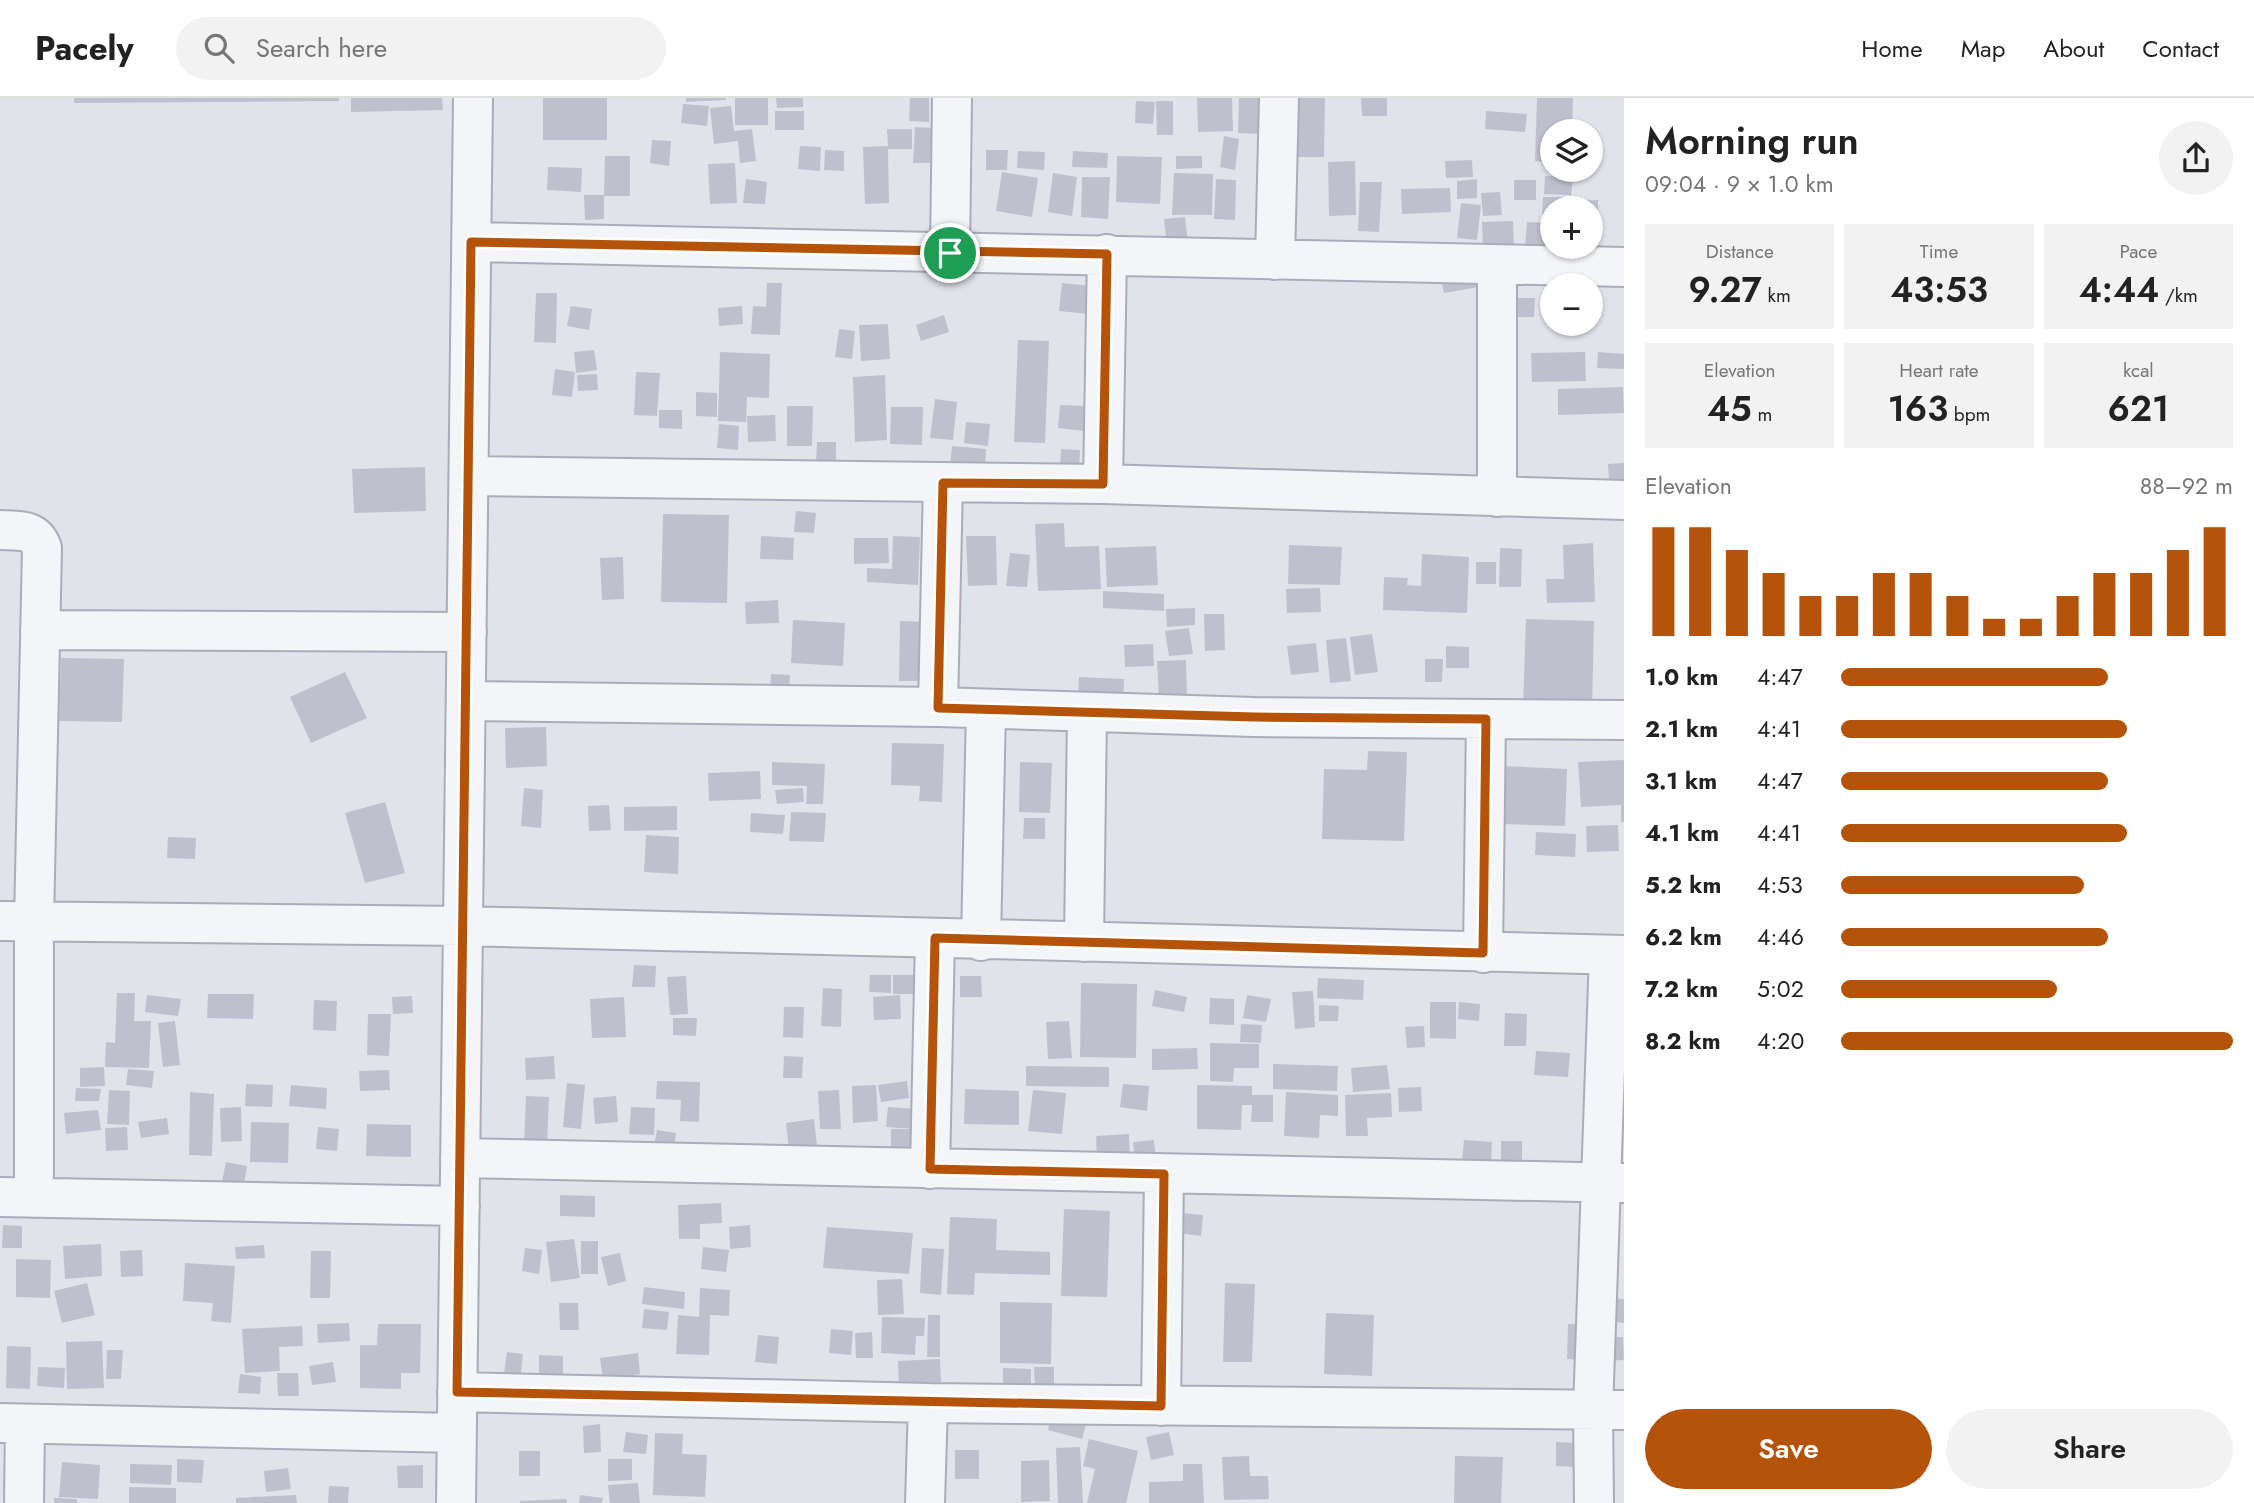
<!DOCTYPE html>
<meta charset="utf-8">
<style>
:root{--surface:#fff;--page:#f2f2f2;--text:#222;--muted:#767676;--line:#e0e0e0;--accent:#b45309}
body{margin:0;font-family:Jost,sans-serif;background:var(--page);color:var(--text);height:100vh;display:flex;flex-direction:column;font-size:26px;white-space:nowrap}
*{box-sizing:border-box;margin:0}
p{font-size:23px;color:var(--muted)}
.icon{flex:none;width:38px;height:38px;fill:none;stroke:currentColor;stroke-width:2;stroke-linecap:round;stroke-linejoin:round}
.map{position:relative;flex:1;overflow:hidden}
.drawer{display:flex;flex-direction:column;background:var(--surface);width:630px}
.drawer>*{flex:none}
.controls{position:absolute;left:1540px;top:21px;display:grid;gap:14px}
.controls a{display:grid;place-items:center;width:63px;height:63px;border-radius:50%;background:var(--surface);box-shadow:0 2px 5px #0004;font-size:35px}
.pin{position:absolute;display:grid;place-items:center;width:60px;height:60px;color:#fff;margin:-30px;border:4px solid #fff;border-radius:50%;box-shadow:0 2px 7px #0007}
.round{display:grid;place-items:center;flex:none;width:74px;height:74px;border-radius:37px;background:var(--page)}
.headline{display:flex;align-items:center;justify-content:space-between;height:119px;padding:0 21px}
h1{font-size:38px;font-weight:600;line-height:52px}
.stats{display:grid;grid-template-columns:repeat(3,1fr);gap:10px;height:119px;padding:7px 21px}
.stats div{display:grid;align-content:center;border-radius:0px;background:var(--page);text-align:center}
.stats b{font-size:35px;font-weight:600}
.stats small{font-size:19px;font-weight:400}
.stats p{font-size:19px}
.chart{height:196px;padding:14px 21px}
.chart p{display:flex;justify-content:space-between}
.chart svg{width:100%;height:126px;margin-top:7px;stroke:var(--accent);stroke-width:6}
.action{display:flex;gap:14px;margin-top:auto;padding:14px 21px}
.action a{flex:1;height:80px;border-radius:42px;background:var(--accent);color:#fff;font-size:28px;font-weight:600;line-height:80px;text-align:center}
.action a+a{background:var(--page);color:var(--text)}
ul{padding:0 21px;list-style:none;font-size:23px}
li{display:grid;grid-template-columns:112px 84px 1fr;align-items:center;height:52px}
li i{height:18px;border-radius:9px;background:var(--accent)}
header{display:flex;align-items:center;gap:42px;box-sizing:border-box;height:98px;padding:0 35px;background:var(--surface);border-bottom:2px solid var(--line)}
header strong{font-size:33px}
nav{display:flex;gap:38px;margin-inline-start:auto;font-size:24px}
.search{width:490px;height:63px;background:var(--page);display:flex;align-items:center;gap:18px;box-sizing:border-box;padding:0 24px;border-radius:38px;color:var(--muted);font-size:26px}
main{display:flex;flex:1;min-height:0}
.map>svg:first-child{display:block}
.building{fill:#bec0ce}
.lines{fill:none;stroke-linecap:round;stroke-linejoin:round}
.minor-casing{stroke:#aaacb9;stroke-width:42}
.minor{stroke:#f4f5f9;stroke-width:38}
.route-casing{stroke:#fff;stroke-width:14}
.route{stroke:#b45309;stroke-width:9}
</style>
<header>
<strong>Pacely</strong>
<div class="search"><svg class="icon" aria-label="search" viewBox="0 0 24 24"><circle cx="10" cy="10" r="6"/><path d="M15 15l6 6"/></svg>Search here</div>
<nav><a>Home</a><a>Map</a><a>About</a><a>Contact</a></nav>
</header>
<main>
<div class="map">
<svg width="1624" height="1405" viewBox="0 0 1624 1405">
<rect width="100%" height="100%" fill="#e1e3eb"/>
<path class="building" d="M74 0H339V3L74 5Z
M351 0H442L443 12 351 14Z
M543 0H607V42H543Z
M686 0H726V2L686 4Z
M735 0H768V27H735Z
M776 0H803V9L777 10Z
M910 0H929V24L909 23Z
M1197 0H1232L1233 33 1198 34Z
M1239 0H1261L1260 36 1238 35Z
M1298 0H1325L1324 59H1297Z
M1361 0H1387V18H1362Z
M1537 0H1573L1572 33H1552V64L1535 63Z
M1136 3 1155 4 1153 26 1135 25Z
M1156 3H1173V37H1157Z
M683 6 709 8 707 28 681 25Z
M731 8 734 33 752 31 756 63 740 65 738 43 714 46 710 10Z
M775 13H804V32H775Z
M1486 13 1527 16 1525 34 1485 31Z
M915 29 932 30 930 65H913Z
M887 31H912V51H888L889 105 865 106 863 49 888 48Z
M1224 38 1239 41 1235 72 1220 69Z
M652 42 671 43 669 68 650 65Z
M800 48 821 49 820 73 798 71Z
M825 52 844 53V73L824 72Z
M986 52H1008L1007 72H986Z
M1018 53 1045 54 1044 72 1017 70Z
M1073 53 1108 55 1107 70 1072 69Z
M605 58H630V98H604Z
M1117 58 1162 59 1160 106 1116 104Z
M1176 58H1202V70L1176 71Z
M1472 62 1473 79 1446 80 1445 63Z
M1355 63 1356 117 1329 118 1328 64Z
M735 65 737 105 710 106 708 66Z
M548 69 582 70 581 94 547 92Z
M1002 74 1038 80 1032 119 996 113Z
M1053 75 1077 79 1072 118 1048 114Z
M1174 75 1213 76 1212 117H1172Z
M1545 78 1573 79 1571 97 1544 96Z
M1082 79H1110L1108 121 1081 119Z
M746 81 767 84 765 106 743 105Z
M1216 81 1236 82 1235 122 1214 121Z
M1477 81V100L1457 101V83Z
M1514 82H1536V102H1514Z
M1360 84H1382L1379 134 1358 133Z
M1450 90 1451 114 1402 116 1401 91Z
M1500 94 1502 117 1483 118 1481 95Z
M584 97H604V121L585 122Z
M1543 99H1562V110H1552V120H1542Z
M1598 102V128H1591V110H1565V103Z
M1461 105 1481 107 1477 142 1457 140Z
M1185 119 1188 145 1167 148 1164 121Z
M1513 123 1514 148 1483 149 1482 124Z
M1527 124 1547 125 1546 151 1525 150Z
M1488 173 1491 187 1444 195 1441 181Z
M767 185H782L780 237 751 236 753 208 766 209Z
M1062 185 1101 189 1098 217 1059 213Z
M536 195H557L556 245 534 244Z
M1514 200H1535L1534 219H1514Z
M571 208 592 211 589 232 567 228Z
M742 208 743 226 719 228 718 210Z
M944 217 949 234 921 243 916 227Z
M888 226 890 261 861 263 859 227Z
M839 231 855 233 852 261 835 259Z
M1018 242 1049 243 1045 345 1014 344Z
M594 252 597 272 576 275 574 254Z
M720 254 770 256 769 300 747 299 746 324 718 323Z
M1585 254 1586 283 1532 284 1531 255Z
M1598 254 1624 256V271L1597 270Z
M555 271 575 274 572 299 552 297Z
M636 274 660 275 657 318 634 317Z
M597 276 598 292 578 293 577 277Z
M885 277 887 342 855 344 853 279Z
M1623 289 1624 315 1558 317V291Z
M696 294 717 295V319L696 318Z
M935 301 957 304 953 342 930 340Z
M1060 307 1085 308 1084 333 1058 330Z
M787 308H813L812 348H787Z
M891 309H923L922 347 890 346Z
M659 312H682V331L659 330Z
M775 317 776 343 748 344 747 318Z
M966 324 990 326 988 348 964 345Z
M719 326 739 328 738 352 717 350Z
M817 344H836V366L816 364Z
M952 348 986 351 985 371 950 368Z
M1061 351 1080 352 1079 372 1060 371Z
M1624 365V381H1609L1608 366Z
M425 369 426 413 354 415 352 371Z
M796 413 816 415 814 435 794 434Z
M663 416 729 417 727 505 661 504Z
M1064 425 1065 449 1099 448 1101 491 1038 493 1035 426Z
M761 438 794 440 793 462 760 461Z
M893 438 920 439 918 487 867 484V470L892 471Z
M966 438H996L997 487 968 488Z
M854 440H888L889 465 854 466Z
M1593 445 1595 504 1547 505 1546 481H1564L1563 447Z
M1289 447 1342 449 1340 487 1288 486Z
M1156 448 1158 487 1107 489 1105 450Z
M1500 450 1522 451 1521 489H1499Z
M1010 455 1030 457 1027 489 1006 488Z
M1422 456 1469 459 1467 515 1383 512 1384 479 1408 480 1407 487 1421 488Z
M623 459 624 501 602 502 600 460Z
M1476 464H1496V486H1476Z
M1320 490 1321 514 1287 515 1286 491Z
M1103 493 1164 496V513L1103 510Z
M778 502 779 525 746 526 745 504Z
M1195 510V527L1167 529 1166 511Z
M1204 516H1224L1225 552 1205 553Z
M1526 521 1594 523 1592 612 1523 609Z
M793 522 845 525 843 568 791 565Z
M900 523 926 524 924 583H899Z
M1189 530 1193 556 1169 558 1165 533Z
M1372 536 1378 574 1355 577 1350 539Z
M1346 540 1351 583 1330 585 1326 542Z
M1316 545 1319 574 1291 577 1287 548Z
M1153 546 1154 568 1125 569 1124 547Z
M1446 548 1469 549V570H1446Z
M61 560 124 561 122 624 59 623Z
M1425 561H1443L1442 584H1425Z
M1186 562 1187 600 1159 601 1157 563Z
M345 574 367 620 311 645 290 599Z
M771 576 790 577 789 596 770 595Z
M1079 579 1124 581 1123 601 1078 599Z
M546 629 547 668 506 670 505 630Z
M892 645 944 646 942 704 919 703 920 688 891 687Z
M1368 653 1407 654 1404 743 1322 741 1324 671 1367 672Z
M1624 662V724H1621V707L1581 709 1578 664Z
M772 664 825 666 823 706H806L807 688 772 687Z
M1020 664 1052 665 1050 715 1019 714Z
M1504 668 1567 671 1565 728 1502 726Z
M760 673 761 701 709 703 708 675Z
M524 690 543 692 541 730 521 728Z
M803 690 804 704 777 706 775 692Z
M385 704 405 775 365 785 345 715Z
M609 707 611 732 589 733 588 708Z
M677 708V732L624 733V709Z
M791 714 826 715 824 744 789 743Z
M751 715 785 717 783 736 750 734Z
M1024 720H1045V741H1023Z
M1618 727 1619 753 1587 754 1586 728Z
M1536 734 1576 736 1575 759 1535 757Z
M646 737 679 739 678 776 644 774Z
M168 739 196 740 195 761 167 760Z
M634 867 656 868 655 889H632Z
M870 877H891V895L869 894Z
M893 877H915V896H893Z
M686 878 688 916 670 917 667 879Z
M960 878H981L982 899H960Z
M1318 880 1364 882 1363 902 1317 900Z
M1081 885 1137 886 1136 960 1080 959Z
M823 890 842 891 841 929 821 928Z
M1155 892 1187 899 1184 914 1152 908Z
M1313 893 1315 929 1295 931 1292 894Z
M117 895H135L134 923H151L149 970 105 969 106 944 115 945Z
M208 896H254L253 921 207 920Z
M147 897 181 901 178 918 145 914Z
M900 897 901 921 874 922 873 899Z
M1247 897 1271 901 1266 924 1243 920Z
M412 898 413 915 393 916 392 899Z
M624 899 626 939 592 940 590 901Z
M1210 900 1234 901V927L1209 926Z
M314 902 337 903 336 933 313 932Z
M1430 904H1456V941L1430 940Z
M1459 904 1480 906 1479 923 1458 921Z
M1319 907 1339 908 1338 923H1319Z
M784 909H804L803 940 783 939Z
M1505 915 1527 916 1526 948H1504Z
M368 916H391L389 958 367 957Z
M673 920H697L696 938 673 937Z
M175 923 180 967 163 969 158 925Z
M1069 923 1072 960 1048 961 1046 924Z
M1241 926 1262 927 1261 945 1240 944Z
M1424 928 1425 949 1407 950 1405 929Z
M1210 945 1259 946V970H1234L1233 984 1210 983Z
M1197 950 1198 971 1152 972V951Z
M1536 953 1570 955 1568 979 1534 977Z
M554 958 555 981 526 982 525 960Z
M784 958 803 959 802 980H783Z
M1273 966 1338 968 1337 993 1273 991Z
M1387 967 1390 991 1353 994 1351 970Z
M1026 968 1109 969V989L1026 988Z
M104 969 105 988 80 989V970Z
M128 971 154 973 152 990 126 987Z
M389 972 390 992 360 993 359 973Z
M657 983 700 984 699 1024 680 1023 681 1002 656 1001Z
M907 983 909 1000 881 1004 878 987Z
M567 985 585 987 581 1031 563 1029Z
M246 986 273 987 272 1009 245 1008Z
M1123 986 1149 988 1147 1013 1120 1009Z
M291 987 327 990 326 1011 289 1008Z
M876 987 878 1023 853 1025 852 988Z
M1197 987 1252 988V997H1273V1024H1251L1252 1007H1242L1241 1032 1197 1031Z
M1421 989 1422 1013 1399 1014 1398 990Z
M76 990 101 991 99 1003H75Z
M965 991 1019 993V1027L964 1026Z
M109 992 130 993 129 1027 107 1026Z
M839 992 841 1031H820L818 993Z
M1033 992 1066 995 1062 1036 1028 1033Z
M190 994 214 996 212 1058 189 1057Z
M1286 994 1338 997V1018L1320 1017 1319 1040 1284 1038Z
M1391 995 1392 1019 1367 1020 1368 1038H1346L1345 997Z
M526 998 549 999 547 1048 524 1047Z
M616 998 618 1024 595 1026 593 1000Z
M241 1009 242 1043 221 1044 220 1010Z
M631 1009 655 1010 654 1037 629 1036Z
M888 1009 917 1011 915 1031 886 1029Z
M98 1012 101 1032 66 1036 64 1015Z
M167 1020 169 1036 141 1040 138 1024Z
M814 1021 817 1048 789 1052 786 1025Z
M251 1024 289 1025 288 1065 250 1064Z
M367 1026 411 1027V1059L366 1058Z
M127 1029 128 1052 106 1053 105 1030Z
M318 1029 339 1031 337 1053 316 1051Z
M891 1031H912V1054H891Z
M657 1032 676 1035 673 1056 653 1053Z
M1129 1036 1130 1059 1097 1061 1096 1038Z
M1154 1042 1156 1062 1135 1064 1133 1044Z
M1464 1042 1492 1044 1491 1064 1462 1062Z
M1501 1043H1522V1065H1501Z
M226 1064 247 1068 244 1087 222 1083Z
M560 1097 595 1098V1119L560 1118Z
M721 1105 722 1125 700 1126V1141H679L678 1107Z
M1064 1111 1110 1113 1107 1199 1061 1198Z
M1181 1115 1203 1117 1201 1138 1179 1135Z
M950 1119 997 1121 996 1152 1050 1154V1177L975 1175 974 1197 947 1196Z
M3 1127 22 1128V1150H2Z
M750 1127 751 1149 730 1151 729 1129Z
M827 1129 913 1135 909 1176 823 1170Z
M574 1141 580 1180 551 1184 546 1144Z
M581 1143H598V1176H581Z
M101 1146 102 1178 65 1181 63 1148Z
M264 1147 265 1160 236 1161 235 1149Z
M703 1149 729 1152 726 1174 701 1171Z
M525 1150 542 1152 539 1176 522 1173Z
M922 1150 944 1151 941 1197 920 1195Z
M142 1152 143 1178 121 1179 120 1153Z
M311 1153H331L330 1200H310Z
M620 1155 626 1183 608 1188 601 1159Z
M16 1161 51 1162 50 1200 16 1199Z
M185 1165 235 1168 231 1225 211 1223 213 1205 183 1203Z
M902 1181 904 1216 878 1217 877 1182Z
M87 1185 95 1217 62 1225 54 1193Z
M1225 1185 1255 1186 1252 1264H1223Z
M644 1189 685 1194 684 1211 642 1206Z
M700 1190 730 1192 729 1218 710 1217 709 1257 676 1256 678 1217 699 1219Z
M1605 1200 1624 1201V1225L1604 1223Z
M1000 1204 1052 1205 1051 1266 1000 1265Z
M559 1205H578L579 1232H560Z
M644 1211 669 1214 667 1232 642 1230Z
M1326 1215 1374 1217 1372 1278 1324 1276Z
M928 1217H940V1259H927Z
M882 1219 925 1220 924 1238H916L915 1257 881 1255Z
M349 1225 350 1243 318 1245 317 1226Z
M378 1226H421L420 1275H401V1291L360 1290V1247H377Z
M1568 1226 1592 1227 1590 1263 1567 1261Z
M302 1228 303 1248 279 1249 280 1273 245 1275 242 1231Z
M831 1231 853 1233 851 1257 829 1255Z
M872 1234 873 1260H856L855 1235Z
M758 1237 779 1239 777 1266 755 1264Z
M1604 1239H1623L1624 1262 1605 1263Z
M102 1243 104 1290 67 1291 66 1244Z
M7 1248 31 1249 30 1291 6 1290Z
M107 1252H123L121 1281H106Z
M507 1254 523 1256 520 1284 503 1282Z
M638 1255 640 1276 603 1281 600 1260Z
M539 1257 563 1258V1277L539 1276Z
M940 1261 941 1284 899 1286 898 1263Z
M333 1264 336 1284 312 1287 309 1268Z
M38 1269 65 1270 64 1290 37 1288Z
M1034 1269H1054V1287H1035Z
M1003 1270 1031 1271V1286L1003 1285Z
M277 1275H298L299 1298H278Z
M240 1276 261 1279 260 1296 238 1295Z
M1054 1307 1089 1315 1082 1341 1048 1332Z
M600 1326 601 1354 584 1355 583 1328Z
M626 1334 648 1337 646 1356 623 1354Z
M1169 1334 1174 1357 1151 1362 1146 1339Z
M655 1335 683 1336 682 1356 707 1357 705 1399 653 1397Z
M1089 1341 1138 1353 1126 1405H1087L1095 1371 1083 1368Z
M1556 1344 1576 1345V1369L1556 1368Z
M1080 1349 1083 1405H1058L1056 1350Z
M955 1352H979V1381H955Z
M519 1353H540V1378H519Z
M1249 1358 1250 1378H1268L1269 1401 1224 1402 1222 1359Z
M1455 1358 1503 1359 1501 1405H1454Z
M177 1361 204 1362 202 1385 177 1384Z
M608 1361H632V1382L608 1383Z
M1049 1362 1050 1403 1021 1404V1363Z
M62 1364 100 1367 98 1401 59 1399Z
M130 1366 172 1367 171 1387 130 1385Z
M1183 1366H1202L1204 1405H1149V1384L1183 1383Z
M423 1367V1390H398L397 1368Z
M288 1370 291 1391 266 1394 264 1373Z
M638 1385 640 1405H610L608 1387Z
M329 1388 349 1389 348 1405H328Z
M129 1389 176 1390V1405H129Z
M296 1397 297 1405H236V1400Z
M580 1397 603 1400 602 1405H579Z
M54 1400 77 1401V1405H54Z
M566 1401 567 1405H520V1403Z"/>
<g class="lines">
<g class="minor-casing">
<path id="minor" d="M471 144 1624 169
M950 155 952 0
M1275 162 1279 0
M1497 167V399
M469 378 1103 386 1624 402
M1103 386 1107 156
M0 432C19 433 35 430 42 450L34 823V1100
M40 532 467 534
M466 603 938 609 1254 619 1624 622
M938 609 943 385
M0 823 463 828 1624 857
M981 843 986 611
M1084 844 1087 614
M1483 855 1486 621
M460 1060 1624 1085
M930 1071 935 840
M0 1099 460 1108
M457 1294 928 1305 1624 1312
M1161 1308 1164 1076
M0 1325 456 1335
M24 1405 25 1326
M456 1405 473 0
M925 1405 928 1305
M1594 1405 1593 1312 1609 857"/>
</g>
<use href="#minor" class="minor"/>
</g>
<g class="lines">
<g class="route-casing">
<path id="route" d="M471 144 1107 156 1103 386 943 385 938 610 1254 619 1486 621 1483 855 935 840 930 1071 1164 1076 1161 1308 457 1294Z"/>
</g>
<use href="#route" class="route"/>
</g>
</svg>
<div class="controls">
<a><svg class="icon" aria-label="layers" viewBox="0 0 24 24"><path d="M12 4l9 5-9 5-9-5zM3 14l9 5 9-5"/></svg></a>
<a>+</a>
<a>−</a>
</div>
<div class="pin" style="left:950px;top:155px;background:#1e9e55"><svg class="icon" aria-label="arrive" viewBox="0 0 24 24"><path d="M6 21V4h12l-3 4 3 4H6"/></svg></div>
</div>
<section class="drawer">
<div class="headline"><div><h1>Morning run</h1><p>09:04 · 9 × 1.0 km</p></div><a class="round"><svg class="icon" aria-label="share" viewBox="0 0 24 24"><path d="M12 15V3M7 8l5-5 5 5M5 13v7h14v-7"/></svg></a></div>
<div class="stats">
<div><p>Distance</p><b>9.27<small> km</small></b></div>
<div><p>Time</p><b>43:53</b></div>
<div><p>Pace</p><b>4:44<small> /km</small></b></div>
</div>
<div class="stats">
<div><p>Elevation</p><b>45<small> m</small></b></div>
<div><p>Heart rate</p><b>163<small> bpm</small></b></div>
<div><p>kcal</p><b>621</b></div>
</div>
<div class="chart"><p><span>Elevation</span>88–92 m</p>
<svg viewBox="0 0 160 44" preserveAspectRatio="none"><path d="M5 44V6M15 44V6M25 44V14M35 44V22M45 44V30M55 44V30M65 44V22M75 44V22M85 44V30M95 44V38M105 44V38M115 44V30M125 44V22M135 44V22M145 44V14M155 44V6"/></svg>
</div>
<ul>
<li><b>1.0 km</b>4:47<i style="width:68%"></i></li>
<li><b>2.1 km</b>4:41<i style="width:73%"></i></li>
<li><b>3.1 km</b>4:47<i style="width:68%"></i></li>
<li><b>4.1 km</b>4:41<i style="width:73%"></i></li>
<li><b>5.2 km</b>4:53<i style="width:62%"></i></li>
<li><b>6.2 km</b>4:46<i style="width:68%"></i></li>
<li><b>7.2 km</b>5:02<i style="width:55%"></i></li>
<li><b>8.2 km</b>4:20<i style="width:100%"></i></li>
</ul>
<div class="action"><a>Save</a><a>Share</a></div>
</section>
</main>
